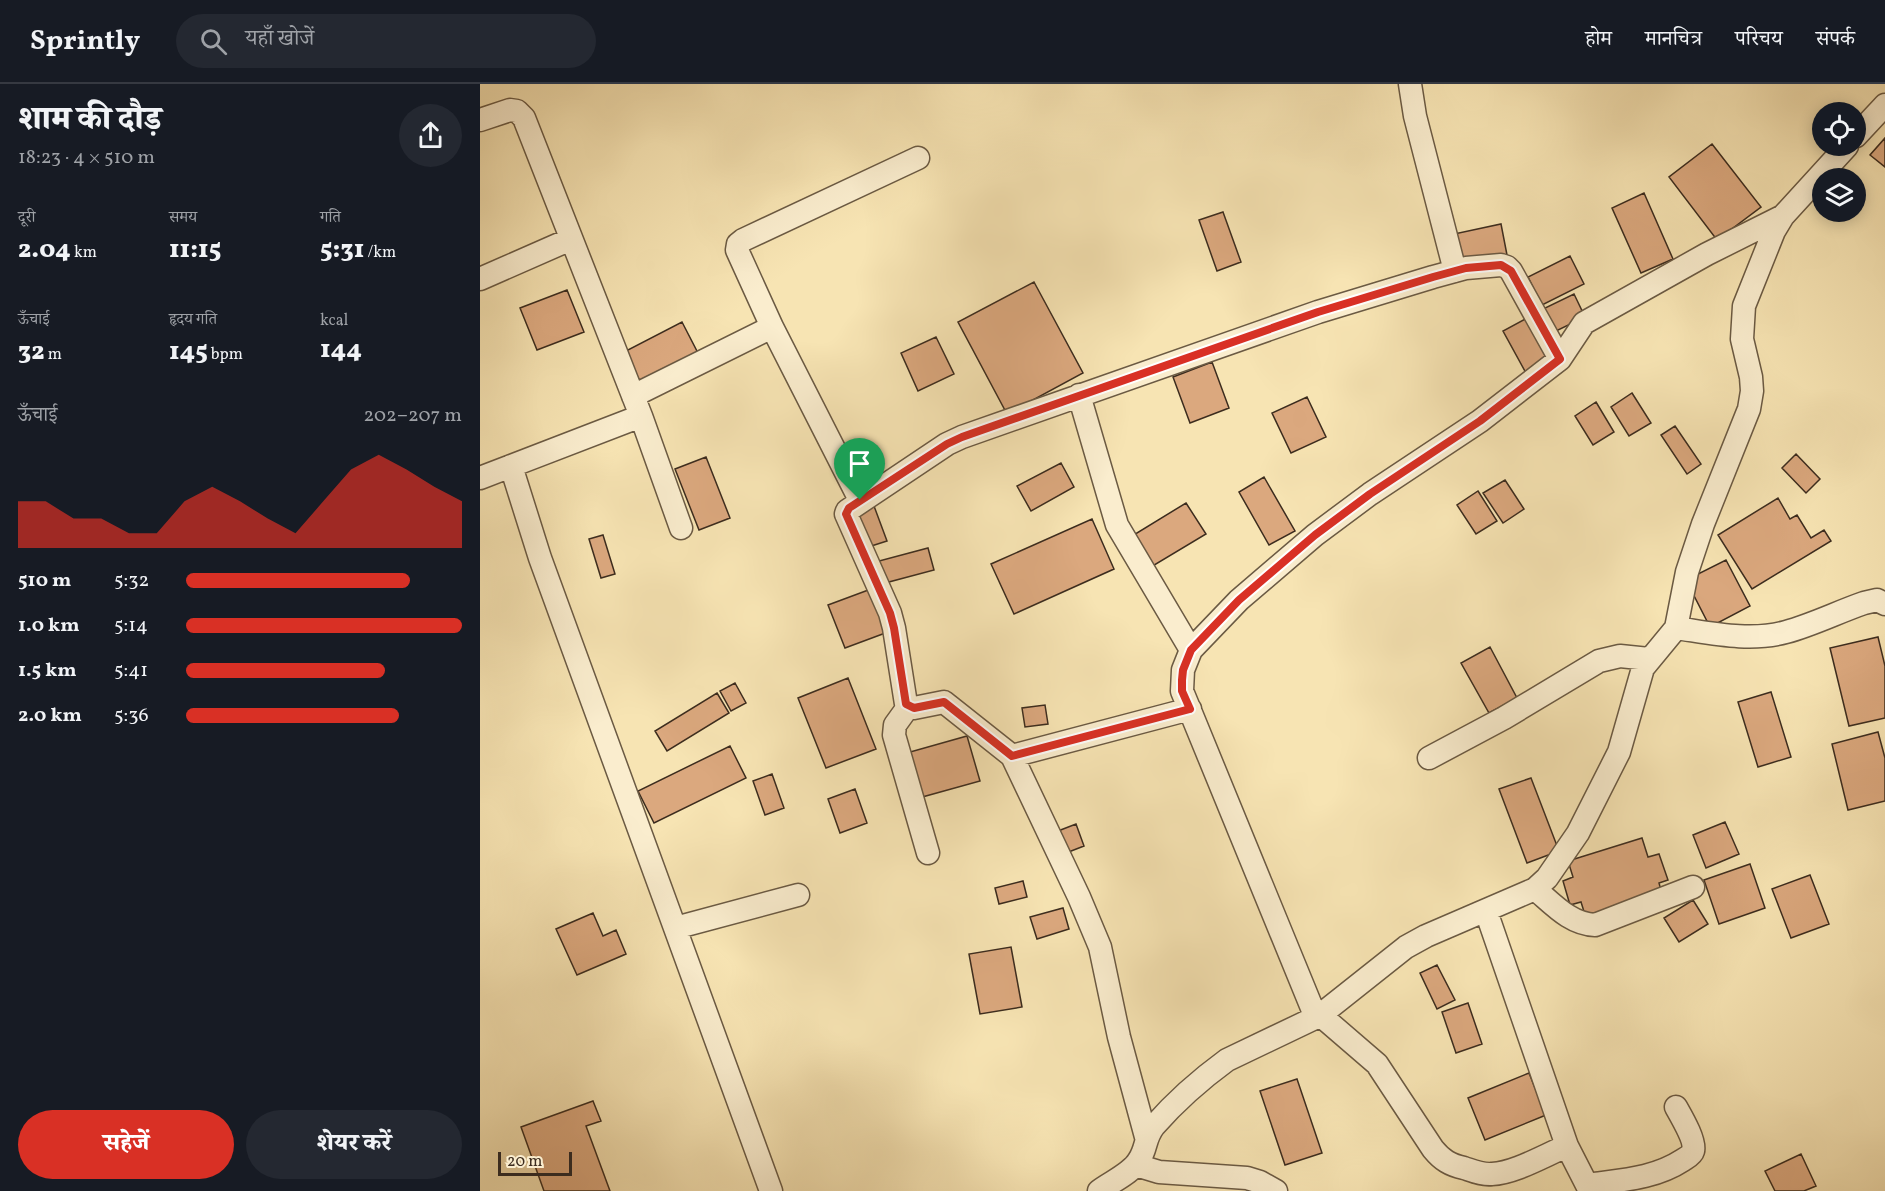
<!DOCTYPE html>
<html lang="hi">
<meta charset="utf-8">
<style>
:root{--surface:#171b24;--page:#242831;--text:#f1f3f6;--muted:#9ea1a6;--line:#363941;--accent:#d93025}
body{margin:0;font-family:Vollkorn,"Noto Serif Devanagari",serif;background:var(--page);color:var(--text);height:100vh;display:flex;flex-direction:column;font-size:22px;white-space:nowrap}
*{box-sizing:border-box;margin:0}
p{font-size:20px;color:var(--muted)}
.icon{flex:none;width:33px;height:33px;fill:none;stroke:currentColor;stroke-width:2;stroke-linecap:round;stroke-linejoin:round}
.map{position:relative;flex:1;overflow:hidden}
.sheet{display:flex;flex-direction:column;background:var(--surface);width:480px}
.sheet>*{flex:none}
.controls{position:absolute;left:1332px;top:18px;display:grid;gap:12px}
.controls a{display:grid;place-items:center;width:54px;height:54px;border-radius:50%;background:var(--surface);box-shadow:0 3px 15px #0003;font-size:30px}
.scale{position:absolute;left:18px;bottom:15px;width:74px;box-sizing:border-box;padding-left:6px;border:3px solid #3c2c1e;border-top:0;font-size:16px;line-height:21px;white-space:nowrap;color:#3c2c1e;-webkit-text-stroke:4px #faedce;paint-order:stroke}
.pin{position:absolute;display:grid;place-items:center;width:51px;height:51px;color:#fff;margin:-62px -26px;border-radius:50% 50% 50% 0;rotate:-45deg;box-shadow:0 0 6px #0007}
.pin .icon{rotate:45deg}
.round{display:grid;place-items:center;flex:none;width:63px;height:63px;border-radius:32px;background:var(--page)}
.overview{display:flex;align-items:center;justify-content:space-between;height:102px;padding:0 18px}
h1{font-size:33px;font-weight:800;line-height:45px}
.figures{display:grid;grid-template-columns:repeat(3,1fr);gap:9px;height:102px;padding:6px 18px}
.figures div{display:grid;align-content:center}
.figures b{font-size:26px;font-weight:800}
.figures small{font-size:16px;font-weight:400}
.figures p{font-size:16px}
.chart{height:168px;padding:12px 18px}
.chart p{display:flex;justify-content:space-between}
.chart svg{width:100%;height:108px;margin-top:6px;fill:var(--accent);opacity:.7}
.primary-button{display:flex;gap:12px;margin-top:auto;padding:12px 18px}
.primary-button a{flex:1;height:69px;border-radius:36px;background:var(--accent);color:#fff;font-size:24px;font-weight:800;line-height:69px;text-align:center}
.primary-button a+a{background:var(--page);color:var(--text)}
ul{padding:0 18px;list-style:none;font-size:20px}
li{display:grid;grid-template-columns:96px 72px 1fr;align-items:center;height:45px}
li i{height:15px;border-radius:8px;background:var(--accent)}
header{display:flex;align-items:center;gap:36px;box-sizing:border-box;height:84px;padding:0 30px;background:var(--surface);border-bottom:2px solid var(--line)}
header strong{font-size:28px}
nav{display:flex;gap:33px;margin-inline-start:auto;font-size:21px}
.search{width:420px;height:54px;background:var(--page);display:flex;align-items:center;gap:15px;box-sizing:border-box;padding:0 21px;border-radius:33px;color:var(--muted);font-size:22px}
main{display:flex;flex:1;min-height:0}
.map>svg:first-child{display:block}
.building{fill:#dba87e;stroke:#3c2c1e;stroke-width:1.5}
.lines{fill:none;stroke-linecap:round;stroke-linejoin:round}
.minor-casing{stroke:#6b5a43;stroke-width:25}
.minor{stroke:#faedce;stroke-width:22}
.route-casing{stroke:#fff;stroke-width:12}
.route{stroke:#d93025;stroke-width:8}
</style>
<header>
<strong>Sprintly</strong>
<div class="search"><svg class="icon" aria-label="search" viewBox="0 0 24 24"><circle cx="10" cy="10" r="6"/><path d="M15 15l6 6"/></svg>यहाँ खोजें</div>
<nav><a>होम</a><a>मानचित्र</a><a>परिचय</a><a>संपर्क</a></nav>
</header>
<main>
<section class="sheet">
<div class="overview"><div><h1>शाम की दौड़</h1><p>18:23 · 4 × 510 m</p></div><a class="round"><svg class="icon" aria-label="share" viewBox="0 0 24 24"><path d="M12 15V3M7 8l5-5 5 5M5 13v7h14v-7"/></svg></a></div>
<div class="figures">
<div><p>दूरी</p><b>2.04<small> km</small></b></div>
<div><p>समय</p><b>11:15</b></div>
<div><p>गति</p><b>5:31<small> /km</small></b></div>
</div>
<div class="figures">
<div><p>ऊँचाई</p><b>32<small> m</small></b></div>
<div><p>हृदय गति</p><b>145<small> bpm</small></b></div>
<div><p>kcal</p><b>144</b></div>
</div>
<div class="chart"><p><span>ऊँचाई</span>202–207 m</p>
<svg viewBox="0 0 160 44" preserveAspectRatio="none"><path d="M0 44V25L10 25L20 32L30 32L40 38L50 38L60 25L70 19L80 25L90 32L100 38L110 25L120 12L130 6L140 12L150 19L160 25V44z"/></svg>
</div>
<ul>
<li><b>510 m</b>5:32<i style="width:81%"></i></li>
<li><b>1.0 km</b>5:14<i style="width:100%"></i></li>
<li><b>1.5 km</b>5:41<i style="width:72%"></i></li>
<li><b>2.0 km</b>5:36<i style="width:77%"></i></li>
</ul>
<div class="primary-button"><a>सहेजें</a><a>शेयर करें</a></div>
</section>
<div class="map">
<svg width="1405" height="1107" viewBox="0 0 1405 1107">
<rect width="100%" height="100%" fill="#f7e4b3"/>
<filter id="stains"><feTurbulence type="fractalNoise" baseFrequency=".00333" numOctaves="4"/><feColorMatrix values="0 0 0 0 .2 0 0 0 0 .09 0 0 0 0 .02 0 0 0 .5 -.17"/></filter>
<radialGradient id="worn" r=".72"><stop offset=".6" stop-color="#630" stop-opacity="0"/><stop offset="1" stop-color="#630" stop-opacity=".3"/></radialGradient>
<path class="building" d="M1405 54V83L1390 71Z
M1232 60 1281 123 1237 156 1189 93Z
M1164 109 1193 175 1161 189 1132 124Z
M743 128 761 178 737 187 719 136Z
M1021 140 1027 171 980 180 974 150Z
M1090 172 1104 200 1062 221 1048 193Z
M554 198 603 289 527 330 478 238Z
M87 206 104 248 57 266 40 224Z
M1094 210 1105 233 1074 248 1063 225Z
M1051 232 1073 275 1046 289 1023 247Z
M202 238 220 273 161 304 142 269Z
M456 253 474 290 438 307 421 269Z
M732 278 749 324 710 339 693 293Z
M1152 309 1171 339 1149 352 1131 323Z
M827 313 846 353 811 369 792 329Z
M1116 318 1134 348 1113 361 1095 332Z
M1195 342 1221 380 1207 390 1181 351Z
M1316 370 1340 395 1326 409 1302 384Z
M226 373 250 434 219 446 195 385Z
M581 379 594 403 551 427 537 402Z
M784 393 815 447 789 461 759 408Z
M1025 396 1044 425 1023 439 1003 409Z
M998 407 1017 437 996 450 977 421Z
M1298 414 1310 435 1317 431 1331 454 1344 446 1351 457 1272 505 1238 451Z
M706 419 726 450 671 483 652 452Z
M394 422 407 457 385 464 373 429Z
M612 435 634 485 534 530 511 480Z
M123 451 135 490 121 494 109 455Z
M448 464 454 486 405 499 399 477Z
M1246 476 1270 522 1230 543 1206 496Z
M391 505 408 548 365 564 348 521Z
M1398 553 1405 582V634L1369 642 1350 564Z
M1010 563 1037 614 1009 629 981 579Z
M368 594 396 665 346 684 318 614Z
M255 599 266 619 251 627 240 607Z
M1291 608 1311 673 1278 683 1258 618Z
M237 609 249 629 187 667 175 647Z
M565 621 568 640 545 643 542 624Z
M1398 648 1405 674V717L1368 726 1352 660Z
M487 652 500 697 435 715 423 670Z
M250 662 266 694 174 739 158 707Z
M292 690 304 724 285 731 273 697Z
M1051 694 1079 767 1047 779 1019 705Z
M375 705 387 739 360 749 348 715Z
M1245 738 1259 770 1226 784 1213 751Z
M596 740 604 762 586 769 578 747Z
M1162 754 1168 773 1179 770 1188 796 1179 799 1182 810 1106 834 1101 818 1090 821 1083 797 1093 793 1088 777Z
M1270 780 1285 824 1239 840 1224 796Z
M1330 791 1349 840 1311 854 1292 805Z
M543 797 547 813 519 820 515 804Z
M1213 816 1228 840 1199 858 1184 834Z
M583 824 589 845 557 855 550 833Z
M113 829 123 852 136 846 146 870 97 891 76 845Z
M531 863 542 923 500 930 489 870Z
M957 881 975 916 957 925 940 889Z
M988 919 1002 960 976 969 962 928Z
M1049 989 1066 1031 1005 1056 988 1014Z
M817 995 842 1069 805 1081 780 1007Z
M113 1017 121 1037 106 1042 130 1107H64L41 1043Z
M1321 1070 1336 1102 1324 1107H1295L1285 1087Z"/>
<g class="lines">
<g class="minor-casing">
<path id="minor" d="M930 0 935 32 975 187
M0 36 30 26 37 27 44 34 161 332 201 444
M1376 52 1405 21
M0 195 91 155
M599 311 637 441 711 566
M153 312 292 243
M31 382 60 474 291 1107
M0 394 161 332
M380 416 292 243 257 166 258 160 263 156 438 74
M1196 544C1231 549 1270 558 1306 548 1332 541 1358 528 1384 519L1397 516 1405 520
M428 623 415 641 414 651 448 769
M532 672 710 625
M949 674 1024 634 1119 577 1140 572 1169 575
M1055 805C1073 820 1090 840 1115 841L1213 803
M1006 827 1087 1062 1110 1107
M195 844 318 811
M666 1053 639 953 620 863 599 813 532 672 464 618 434 624 426 620 414 544 410 529 366 430 367 427 467 360 482 353 838 228 953 193 986 184 1021 181 1027 183 1031 187 1080 275
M1087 1062C1065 1071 1035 1089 1012 1090 1002 1091 993 1087 984 1084 970 1081 962 1076 953 1065L897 980 832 924 702 607 703 586 711 566 759 516 835 451 890 410 1000 337 1080 275 1104 239 1227 170 1303 132
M656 1081 679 1088 767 1094 780 1098 796 1107
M1107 1101C1141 1096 1174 1095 1203 1076 1206 1074 1212 1071 1213 1067 1216 1057 1201 1032 1196 1023
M619 1107C631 1098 652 1089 659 1076 667 1064 664 1055 674 1042 695 1018 721 995 747 976L839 932 926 863 946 852 1055 805 1067 794 1098 749 1139 668 1163 584 1196 544 1207 488 1223 440 1269 325 1272 307 1271 293 1262 255 1264 222 1294 147 1303 132 1367 62"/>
</g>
<use href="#minor" class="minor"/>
</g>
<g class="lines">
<g class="route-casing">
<path id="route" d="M1021 181 1031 187 1080 275 1000 337 890 410 835 451 759 516 711 566 703 586 702 596V607L710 625 532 672 464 618 434 624 426 620 414 544 410 529 366 430 369 424 467 360 482 353 838 228 953 193 986 184Z"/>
</g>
<use href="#route" class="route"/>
</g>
<rect width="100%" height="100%" filter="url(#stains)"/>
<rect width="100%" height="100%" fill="url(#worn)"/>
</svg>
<div class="controls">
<a><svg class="icon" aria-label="locate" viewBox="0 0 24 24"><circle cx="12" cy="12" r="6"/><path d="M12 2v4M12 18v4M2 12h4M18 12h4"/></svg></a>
<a><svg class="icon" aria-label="layers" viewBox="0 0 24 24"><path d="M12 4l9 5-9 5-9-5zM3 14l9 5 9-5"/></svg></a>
</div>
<div class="scale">20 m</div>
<div class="pin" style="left:380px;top:416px;background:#1e9e55"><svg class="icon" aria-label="arrive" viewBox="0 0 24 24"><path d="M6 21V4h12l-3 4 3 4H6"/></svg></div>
</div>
</main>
